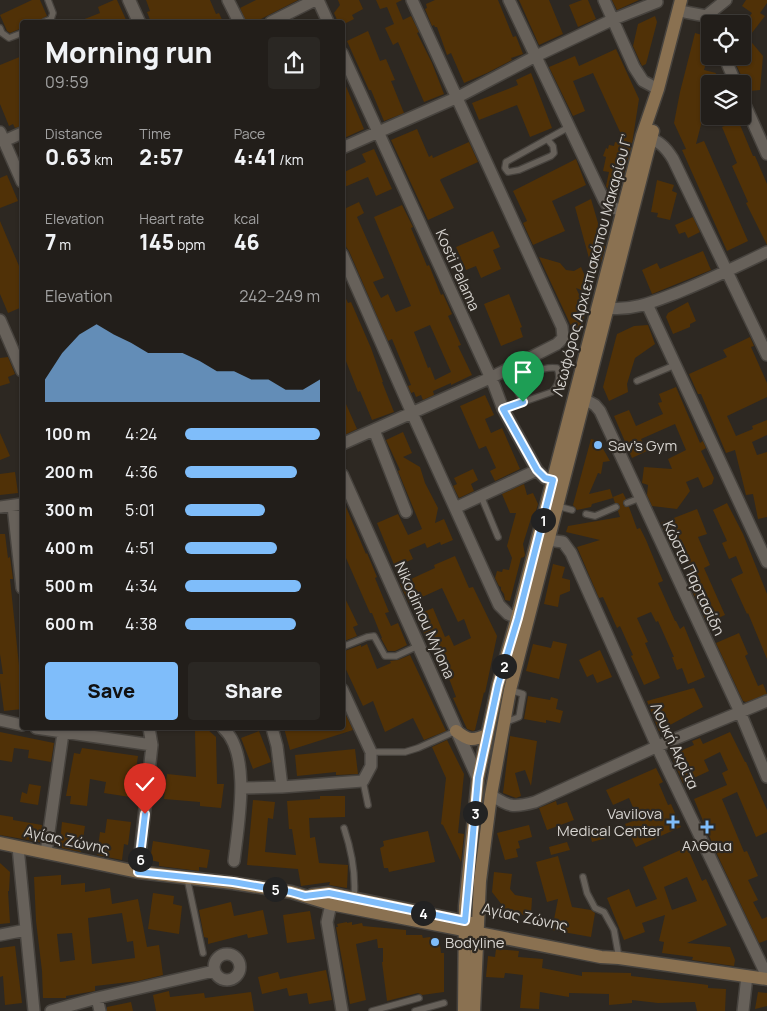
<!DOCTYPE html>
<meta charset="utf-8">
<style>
:root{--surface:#221e1a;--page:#2a2723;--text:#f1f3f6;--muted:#a2a2a2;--line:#3f3c39;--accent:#7fbdfa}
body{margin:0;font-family:Manrope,sans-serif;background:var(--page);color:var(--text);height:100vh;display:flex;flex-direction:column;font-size:19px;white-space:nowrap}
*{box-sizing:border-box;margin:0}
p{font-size:16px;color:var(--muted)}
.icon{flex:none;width:28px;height:28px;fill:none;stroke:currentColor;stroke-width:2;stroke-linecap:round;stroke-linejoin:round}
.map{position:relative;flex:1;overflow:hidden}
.drawer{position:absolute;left:20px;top:20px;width:325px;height:710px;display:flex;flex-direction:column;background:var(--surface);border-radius:5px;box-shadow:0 1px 4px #0004,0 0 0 1px var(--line)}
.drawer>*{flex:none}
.tools{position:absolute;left:701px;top:15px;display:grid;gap:10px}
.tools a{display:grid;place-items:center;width:50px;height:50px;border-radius:5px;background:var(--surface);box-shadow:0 1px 4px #0004,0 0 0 1px var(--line);font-size:25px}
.pin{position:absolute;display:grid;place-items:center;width:42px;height:42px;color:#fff;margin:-51px -21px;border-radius:50% 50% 50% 0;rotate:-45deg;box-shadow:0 0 5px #0007}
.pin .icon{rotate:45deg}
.km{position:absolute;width:25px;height:25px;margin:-12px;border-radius:50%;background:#222;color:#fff;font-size:14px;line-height:25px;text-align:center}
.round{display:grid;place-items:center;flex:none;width:52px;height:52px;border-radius:5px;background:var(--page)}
.headline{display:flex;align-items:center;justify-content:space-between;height:85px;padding:0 25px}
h1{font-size:28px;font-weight:800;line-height:38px}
.figures{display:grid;grid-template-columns:repeat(3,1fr);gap:8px;height:85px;padding:5px 25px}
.figures div{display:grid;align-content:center}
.figures b{font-size:21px;font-weight:800}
.figures small{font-size:14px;font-weight:400}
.figures p{font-size:14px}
.chart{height:140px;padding:10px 25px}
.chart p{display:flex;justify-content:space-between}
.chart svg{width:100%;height:90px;margin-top:5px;fill:var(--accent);opacity:.7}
.action{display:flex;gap:10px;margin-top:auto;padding:10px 25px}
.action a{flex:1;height:58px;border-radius:5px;background:var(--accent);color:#111;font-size:20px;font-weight:800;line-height:58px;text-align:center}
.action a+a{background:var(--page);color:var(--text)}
ul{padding:0 25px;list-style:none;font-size:16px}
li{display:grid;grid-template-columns:80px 60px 1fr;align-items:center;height:38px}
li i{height:12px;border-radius:6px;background:var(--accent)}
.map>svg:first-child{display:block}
.building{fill:#503107;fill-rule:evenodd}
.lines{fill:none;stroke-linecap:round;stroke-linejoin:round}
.service-casing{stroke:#47433e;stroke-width:8}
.minor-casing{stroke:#47433e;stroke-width:14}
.tertiary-casing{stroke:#47433e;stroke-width:15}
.secondary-casing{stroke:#47433e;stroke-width:15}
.service{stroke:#67615a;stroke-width:5.5}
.minor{stroke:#67615a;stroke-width:11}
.tertiary{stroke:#67615a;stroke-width:12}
.secondary{stroke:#8a7151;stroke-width:12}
.route-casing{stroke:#fff;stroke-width:10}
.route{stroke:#7fbdfa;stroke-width:6}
.poi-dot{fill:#7fbdfa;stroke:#2d2822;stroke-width:2}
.labels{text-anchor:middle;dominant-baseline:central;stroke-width:4.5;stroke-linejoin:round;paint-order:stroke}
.street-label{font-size:15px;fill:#d6d3cf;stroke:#2d2822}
.poi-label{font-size:15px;fill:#d6d3cf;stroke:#2d2822;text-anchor:start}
</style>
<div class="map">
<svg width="767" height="1011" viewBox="0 0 767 1011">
<rect width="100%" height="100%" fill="#2d2822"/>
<path class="building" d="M32 0H40L47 16 36 22H22V28L10 33 7 31 0 15Z
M114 0H117L127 22H77L100 13 98 7Z
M146 0H210L216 14 219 13 223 22H151L147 12 150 11Z
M256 0H298L255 22H246L240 8Z
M338 0H359L363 9 352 15 354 19 342 25V22H338L334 13 340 5Z
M376 0H402L396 3 403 20 411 16 419 32 417 33 432 63 444 94 424 102 398 42 393 45 385 28 394 24 387 7 380 9Z
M435 0H498L513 37 516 36 523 54 511 58 512 60 487 73 464 83 451 53 447 55 437 27H435L434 25 432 26 425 9 427 8 426 4Z
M519 0H549L563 34 539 45Z
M582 0H588L596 19 578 27 569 5Z
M612 0H639L617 10Z
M746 0H767V3L760 13 765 16 748 38 763 56 760 90 750 91 740 73 732 56H742L744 24 752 13 742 6Z
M655 16 657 22 646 64 642 66 633 46 638 24Z
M368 31 380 61 386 59 395 80 391 81 404 113 384 121 371 90H369L347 41Z
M695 33 702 35 709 52 704 70 716 73 713 84H710V114L703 117 696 144 704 141 748 241 727 251 682 150 686 149 674 123 680 92Z
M616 49 639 99 632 144 619 191 607 188 606 186 609 172 603 171 606 157 603 156 606 148 608 149 609 145 614 146 615 142 626 145 593 73 573 81 585 111 573 116 549 67 575 56 579 66Z
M22 56V126L15 128 13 124 9 126 0 104V65Z
M531 73 552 128 530 137 517 105 479 120 472 103 518 85 516 80Z
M342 77 364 129 342 139Z
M738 120 753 156H755L767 184V245L746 203 748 202 732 166 737 163 722 127Z
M417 129 429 157 432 155 433 158 469 142 478 162 441 179 440 180 454 208 428 220 391 140Z
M374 149 392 189 376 196 368 177 342 188V173L366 162 362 154Z
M576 159 586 185 552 201 565 231 533 245 523 223 527 221 513 191Z
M7 175 18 201 0 208V178Z
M657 180 674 185 672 191 677 193 670 220 657 217 658 213 651 212Z
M591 199 605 247 601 262 598 261 595 280 575 207Z
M359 202 364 213 357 217 384 278 373 282 381 298 388 294 396 312 411 306 374 217 402 205 413 227 411 228 427 266 429 265 441 295 443 294 452 314 448 316 461 345 458 346 472 375 451 385V383L433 391 434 395 423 400 421 395 416 397 414 392 411 393 408 386 411 385 392 339 388 341 349 251 342 241V210ZM430 325 451 372 435 380 430 367 428 368 414 332Z
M693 217 700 232 688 238 685 232 679 234 675 225Z
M0 221 22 273V307L8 313 0 294Z
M493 231 500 247 493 250 501 269 481 278 476 266 466 270 456 247Z
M703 251 711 270 652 294 642 270 657 263 660 269Z
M539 257 560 263 566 270 574 271 581 267 588 283 594 281 591 291 592 294 576 288 586 309 582 325 573 330Z
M342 290 348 303 351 302 371 348 383 382H382L394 412 372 420 360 391 358 392 342 351Z
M509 294 522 327 520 328 523 337 501 346 484 304Z
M688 302 696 321 690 324V327L673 334 666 317 668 313Z
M648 325 655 344 635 358 627 384 628 392 609 401 603 387 617 334 634 326Z
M750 337 754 346 751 347 767 383V397L727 416 736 436 753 429 752 426 767 420V435L752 442 757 455 767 452V517L758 519 753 494 746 495 735 450 726 453 701 394H698L689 374 727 357 723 350Z
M8 357 15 374 8 377 10 383 0 386V358Z
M676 387 700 443 703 441 706 448 701 451 714 478 712 484 703 488 698 477 686 482 690 491 677 509 652 506 647 495 648 485 642 483 644 467 672 469 668 459 686 450 675 424 641 439 647 451 632 458 614 416 629 410 636 426 663 414 658 403 662 402 659 394Z
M342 395 357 429 342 436Z
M485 395 494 415 485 419 491 433 502 428 520 469 495 481 490 471 496 468 486 446 479 449 460 406Z
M403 432 412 453 403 457 420 467 425 483 438 508 435 523 444 519 453 540 441 545 440 542 427 548 425 543 409 550 413 559 395 567 377 523 398 514 408 535 422 529 398 471 400 470 386 440Z
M0 433 10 456 0 460Z
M591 439 602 442V447L610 461 603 462 601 474 598 473 589 494 610 489 613 498 592 504 591 507 577 510 573 505Z
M473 469 478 480 471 484 474 491 459 498 453 486 457 484 454 478Z
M15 472 18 493 0 495V474Z
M524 484 527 495 533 493 538 504 536 511 532 515 523 544 525 555 524 557 521 558 510 601 505 600 504 594 501 590V587L499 586 495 578 497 571 502 572 503 569 509 570 512 558 507 546 516 513H510L502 494Z
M623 493 626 499 623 502V505L629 507 637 529 640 528 646 540 663 581 658 583 675 621H676L680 629 684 626 705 677 688 684 682 668 677 670 672 657H674L658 621 656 622 651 612 637 618 648 642 645 643 660 678 644 685 631 656 633 655 620 626 617 628 603 597 599 598 577 547 600 540 566 532 568 526 620 517 618 511 620 506 618 503H615L613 497Z
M343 500 366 554 367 553 377 577 375 578 389 612 385 613 391 626 398 623 407 645 395 651H388L381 638H382L372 613H370L342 549Z
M727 503 743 534 767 594V659L748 613 747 614 731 579 743 573 736 556 729 559 722 543 727 541 713 510Z
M697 509 707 534 698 537 710 565 704 568 725 615 707 623 688 582 695 579 678 540 670 543 661 523Z
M0 534H5L8 558 10 557 13 579H10L22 694V709L4 711 0 681V674H3L0 654Z
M455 556 469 588 473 587 497 636 485 693 484 692 475 730 473 731 467 729 453 698 456 697 444 665 442 666 428 635 425 636 416 615 433 608 445 637 449 635 454 646 471 638 464 619 458 622 442 588 409 603 400 584 435 568 434 565Z
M553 564 565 567 562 578 570 580V591L560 595 558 607 544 604Z
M342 592 358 625 353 627 357 636 342 642Z
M739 633 748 654 745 656 758 686 763 684 767 694 746 702 743 701 716 643Z
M553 641 567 644 559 679 526 671 533 644 551 648Z
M367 644 377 669 391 663 390 661 398 660 410 655 446 731 424 740 413 718 385 732 373 701 363 706 342 661V652L361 645V647Z
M600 650 612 677 597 683 593 674 587 677 579 660Z
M694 688 703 707 659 731 647 701Z
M528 696 550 700 551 697 558 699 556 709 563 711 560 723 546 720V723L524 719Z
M343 709 353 730 290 750 284 728H342Z
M207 729 216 737 217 784H224L221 808 200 806V802L164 799 167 774 196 777 195 730Z
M259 731 271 762 253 769 241 738Z
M0 732 54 743 51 762 28 758 29 750 14 748 12 762 0 760Z
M730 732 745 762H746L767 810V832L756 837 737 792 722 799 744 852 747 851 758 876 748 880 758 900 753 902 762 919 767 917V940L759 943 716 852 694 799 727 785 722 773 728 770 720 752 704 760 709 771 683 783 671 755 694 745 692 741 700 738 703 744Z
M510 736 537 741 531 786 525 770 515 773 521 796 516 798 503 793Z
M447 740 464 774 458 833 464 834 461 862 443 825 441 824 446 778 432 747Z
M82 748 138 756 136 769H134L130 797 104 793 106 782 90 779 87 806 70 804 71 796H66L74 753 80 754Z
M355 749 358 774 336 775V772L297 776 295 755Z
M656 768 663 782 659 784 668 805 671 804 681 827 636 847 625 824 638 819 629 798 613 805 606 790Z
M29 784 41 786 38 805 20 802 22 792 27 794Z
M320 796H345V817L309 818 310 838 315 837 319 863 348 865 347 888 329 885 330 882 301 886 298 869 247 865 253 800 275 802 273 819 268 818 265 852 296 855 292 829H289L287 801 320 799Z
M556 801 557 805 567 802 574 820 547 830 539 808Z
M0 815 13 817V820L42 825 40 842 0 835Z
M107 819 131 822 128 845 124 844 122 860 97 855 100 832 105 833Z
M62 822 85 826 81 852 62 848 60 844Z
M529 825 532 837 518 841 520 848 516 849 518 857 505 860 497 833Z
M607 826 610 837 592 842 589 831Z
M428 831 435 862 389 872 388 868H384L380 848 384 846 383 841Z
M153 841 210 850 207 868 199 867V871L159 866V862L150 860Z
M567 842 570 850 551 855 549 847Z
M687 847 702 881 706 879 727 925 687 943 730 947 735 960 734 966 692 960 693 957 662 953 664 942 659 941 665 915 642 923 645 932 624 940 607 898 629 889 636 907 657 899 643 867ZM687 877 697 901 672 910 664 887Z
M558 856 572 907 591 910 595 913 591 937 552 930 558 899 547 902 536 862Z
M0 863 10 872 9 891H8L10 923 0 924Z
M494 872 512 874 510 889 515 895 532 898 531 915 509 914 492 892Z
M61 875V885L85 883V892L110 888 112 904 138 899 147 947 159 945 163 975 138 981 95 986V991L66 996V998H43L42 971 36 921 34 877ZM122 913 127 942 133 941 135 958 92 964 88 918ZM72 933 75 960 60 962 57 934Z
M153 893 174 896 173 904 182 906 179 934 148 929Z
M231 902 234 916 263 910 268 934 248 938 247 934 208 944V938L204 937 199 910Z
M310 911 315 939 287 943 283 915Z
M347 922V923L352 922V925L362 923 363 926 406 930V935H422L423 938 430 937 440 945 441 953H444V992L422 995 418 993 387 1001 382 962H383V948H378L377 939 356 944 366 1000 350 1004 336 927H338L337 924Z
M15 946 22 1003 5 1005 3 976 0 977V948Z
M496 949 519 951 518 957 543 959 542 968 582 976V972L631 973V976L693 983 708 985V988L726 989 725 1011H697L695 1002 658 1003 632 1000V1003L609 1005V994L569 993V997L540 992 539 1009 520 1008 523 975 505 973 504 978 486 977 488 956 495 957Z
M326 970 332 1000 309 1004 307 993 289 996 287 988 262 994 258 977 278 972 280 979Z
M169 991 170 997 204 993 205 998 251 992 254 1011H156L153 995Z
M758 992 767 993V1006L755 1009Z
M131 1002 133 1011H107V1007Z"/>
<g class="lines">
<g class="service-casing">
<path id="service" d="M44 22 51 19 53 13 48 0
M0 28 2 33 9 38 22 33
M547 139 553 146 554 153 551 156 519 170 508 172 505 168 506 162 569 127
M637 381 675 365
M503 409 552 392C559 385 561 377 557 368 542 366 527 375 515 386L523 402
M481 496 498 537
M627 503 640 498
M557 506 572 510
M586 514 595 516 616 507
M342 647 367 637 374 636 385 656H396L418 646
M504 723 519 717 523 694 510 690
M371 752H405L418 748 456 731
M363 781 368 805
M344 828C351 849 356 875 354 898
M583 877 587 893 595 908 604 912 614 930 619 958
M187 878 203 953
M372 1011 419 998
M415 1011 444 1003"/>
</g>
<g class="minor-casing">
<path id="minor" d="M228 0 239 22
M318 0 328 22
M509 0 604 200 608 206 623 211
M604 0 634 67 643 81 658 89
M685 12 706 16
M706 16 726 0
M271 22 315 0
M342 53 494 385 503 409 537 470 545 478 561 483
M724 56 736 84
M742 98 767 154
M0 132 22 182
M644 136C659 141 665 146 673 159L767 355
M4 141 22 133
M342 148 458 97 534 57 614 19 657 2
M342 254 412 413 499 605 508 614 517 618
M647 304 767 562
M608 308C634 311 655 301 679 292 709 280 738 266 767 252
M0 320 22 371
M584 399 595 405 600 411 740 712 767 777
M374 430 406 512
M342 444 490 378 557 344 563 338 562 327 412 0
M13 506 22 588
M0 507 22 504
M455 508 537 470
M547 540 563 542 571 553 660 753 767 976
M0 720 22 725
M36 728 152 745
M223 728C252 754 238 826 234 861
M272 728 277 746 282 787
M242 788 282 787 363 781 371 766V752L342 689
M491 795C509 807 513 808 535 802L658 746 767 701
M18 847 34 1011
M46 853 63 733
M138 872 152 745 149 728
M331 904 327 922 342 1011
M0 935 26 930
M214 967a13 13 0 1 1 26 0a13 13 0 1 1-26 0Z
M97 998 100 1011
M51 1011 97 998 214 971
M743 1011 747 976"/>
</g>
<g class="tertiary-casing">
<path id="tertiary" d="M129 0 139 22
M342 475 478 778"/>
</g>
<g class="secondary-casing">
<path id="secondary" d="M456 731C469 741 472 741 487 735
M0 843 138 872 233 883 291 892 331 904 601 957 619 958 767 979
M312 895 329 893 472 923
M464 1011 465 906 478 778 498 685 517 618 642 136 658 89 681 0
M474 1011 480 881 491 795 510 690 653 131"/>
</g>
<use href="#service" class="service"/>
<use href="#minor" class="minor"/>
<use href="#tertiary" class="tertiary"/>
<use href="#secondary" class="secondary"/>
</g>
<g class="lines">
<g class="route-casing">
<path id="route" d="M145 814 138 872 233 882 291 892 305 896 329 893 465 921 478 778 498 685 518 618 553 480 545 478 537 470 503 409 523 402"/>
</g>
<use href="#route" class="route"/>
</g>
<g class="poi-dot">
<circle cx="598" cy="445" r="5"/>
<path d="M670.5 814.5h5v5h5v5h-5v5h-5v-5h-5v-5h5z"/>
<path d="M704.5 819.5h5v5h5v5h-5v5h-5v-5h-5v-5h5z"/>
<circle cx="435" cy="942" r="5"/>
</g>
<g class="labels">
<g class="street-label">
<text transform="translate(592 265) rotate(-75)">Λεωφόρος Αρχιεπισκόπου Μακαρίου Γ’</text>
<text transform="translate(458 270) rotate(66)">Kosti Palama</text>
<text transform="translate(694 578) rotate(65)">Κώστα Παρτασίδη</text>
<text transform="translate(425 620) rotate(66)">Nikodimou Mylona</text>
<text transform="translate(675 746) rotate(65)">Λουκή Ακρίτα</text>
<text transform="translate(67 840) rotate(12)">Αγίας Ζώνης</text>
<text transform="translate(525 917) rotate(12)">Αγίας Ζώνης</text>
</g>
<g class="poi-label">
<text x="608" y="445">Sav's Gym</text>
<text x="662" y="813" text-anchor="end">Vavilova<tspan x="662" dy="17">Medical Center</tspan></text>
<text x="707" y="845" text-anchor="middle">Αλθαια</text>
<text x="445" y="942">Bodyline</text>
</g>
</g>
</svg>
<div class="tools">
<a><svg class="icon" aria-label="locate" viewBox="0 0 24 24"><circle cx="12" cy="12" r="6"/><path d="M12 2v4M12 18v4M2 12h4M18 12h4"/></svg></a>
<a><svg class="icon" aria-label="layers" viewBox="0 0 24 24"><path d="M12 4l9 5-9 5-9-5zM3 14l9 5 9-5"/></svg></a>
</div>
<div class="pin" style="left:523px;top:402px;background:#1e9e55"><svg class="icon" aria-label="arrive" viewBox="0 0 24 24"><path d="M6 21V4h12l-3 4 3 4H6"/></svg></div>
<div class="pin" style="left:145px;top:814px;background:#d93025"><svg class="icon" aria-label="check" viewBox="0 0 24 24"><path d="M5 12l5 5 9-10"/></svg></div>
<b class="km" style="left:543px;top:520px">1</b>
<b class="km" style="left:504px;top:666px">2</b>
<b class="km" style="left:475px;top:813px">3</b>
<b class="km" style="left:423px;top:913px">4</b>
<b class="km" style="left:275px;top:889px">5</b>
<b class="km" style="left:140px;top:859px">6</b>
<section class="drawer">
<div class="headline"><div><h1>Morning run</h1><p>09:59</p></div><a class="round"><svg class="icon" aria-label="share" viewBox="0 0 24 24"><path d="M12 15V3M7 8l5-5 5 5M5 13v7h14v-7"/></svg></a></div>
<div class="figures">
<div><p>Distance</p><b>0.63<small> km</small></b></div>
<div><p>Time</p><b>2:57</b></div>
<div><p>Pace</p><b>4:41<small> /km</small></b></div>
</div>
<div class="figures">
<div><p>Elevation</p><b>7<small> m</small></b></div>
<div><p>Heart rate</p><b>145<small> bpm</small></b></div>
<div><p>kcal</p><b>46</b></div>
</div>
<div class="chart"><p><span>Elevation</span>242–249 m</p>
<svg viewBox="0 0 160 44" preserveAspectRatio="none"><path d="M0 44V33L10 20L20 11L30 6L40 11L50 15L60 20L70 20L80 20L90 24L100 29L110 29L120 33L130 33L140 38L150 38L160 33V44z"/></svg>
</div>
<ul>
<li><b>100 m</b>4:24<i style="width:100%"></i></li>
<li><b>200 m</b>4:36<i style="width:83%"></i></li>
<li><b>300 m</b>5:01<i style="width:59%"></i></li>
<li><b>400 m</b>4:51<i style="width:68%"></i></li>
<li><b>500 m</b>4:34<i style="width:86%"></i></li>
<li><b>600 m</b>4:38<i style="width:82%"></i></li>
</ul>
<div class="action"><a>Save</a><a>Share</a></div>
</section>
</div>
